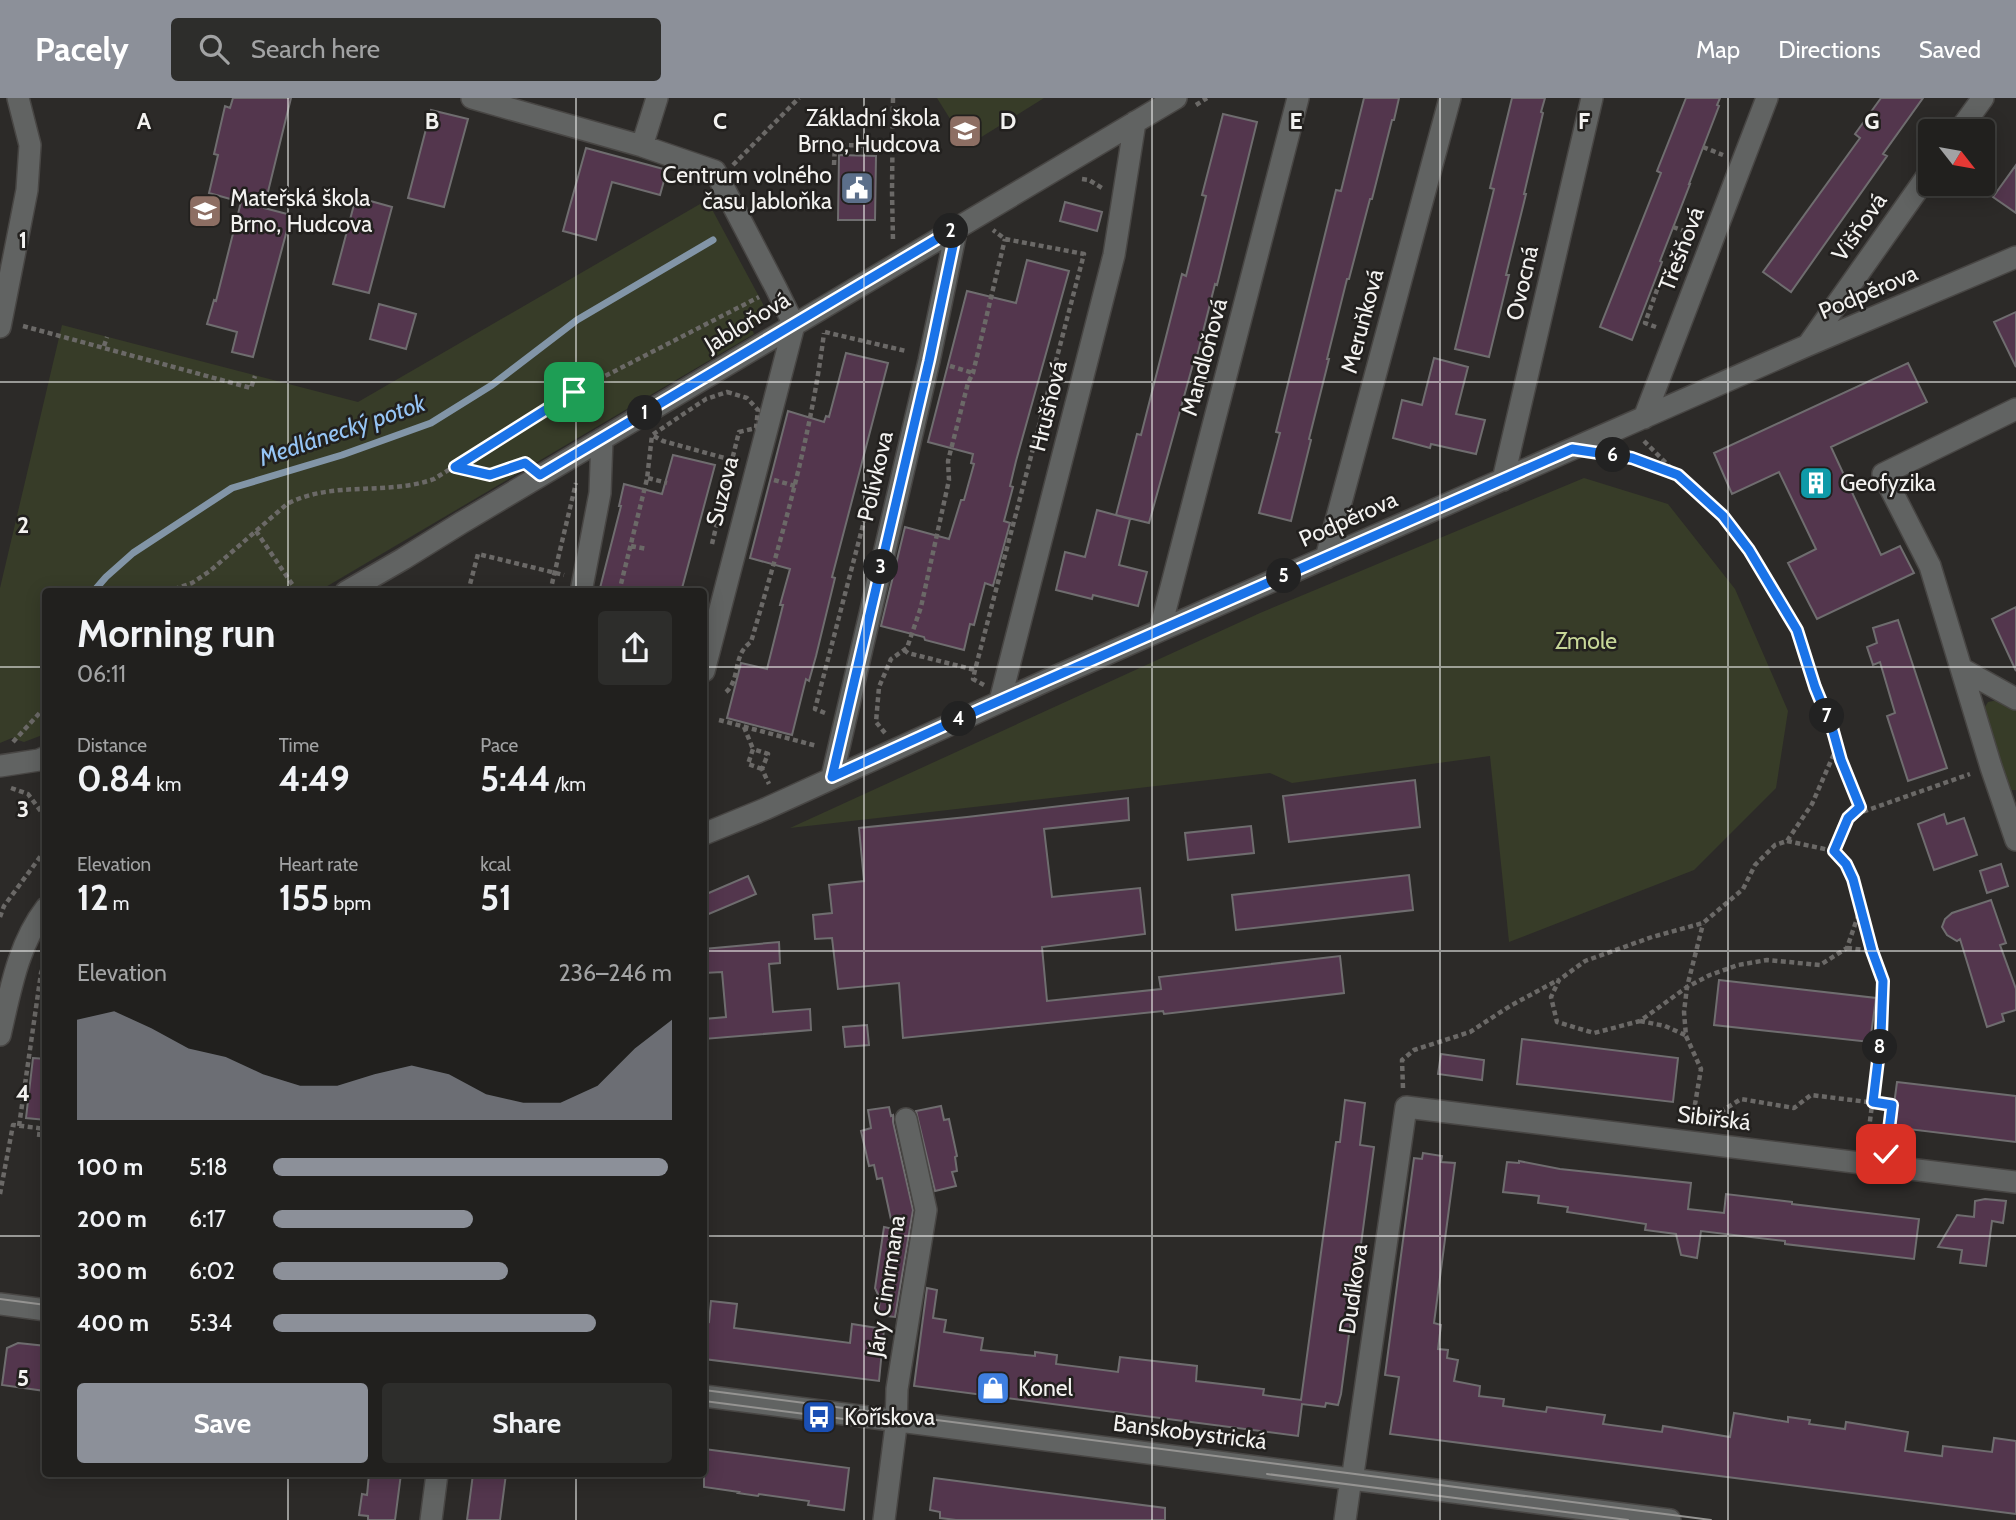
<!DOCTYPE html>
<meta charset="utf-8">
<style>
:root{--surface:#21201e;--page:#2d2d2b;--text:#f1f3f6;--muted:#a2a3a4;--line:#3e3e3c;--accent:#8c9099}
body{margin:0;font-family:Cabin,sans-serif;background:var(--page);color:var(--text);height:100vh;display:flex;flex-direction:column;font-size:26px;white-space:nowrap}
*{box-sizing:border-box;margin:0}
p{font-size:23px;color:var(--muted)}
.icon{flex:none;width:38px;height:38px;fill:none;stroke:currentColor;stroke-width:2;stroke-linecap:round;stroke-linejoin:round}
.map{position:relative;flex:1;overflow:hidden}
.side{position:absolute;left:42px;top:490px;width:665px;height:889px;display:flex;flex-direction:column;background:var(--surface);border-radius:7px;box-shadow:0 4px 18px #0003,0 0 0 2px var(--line)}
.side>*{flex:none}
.needle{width:46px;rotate:121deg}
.fabs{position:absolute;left:1918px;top:21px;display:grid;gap:14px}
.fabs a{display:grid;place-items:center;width:77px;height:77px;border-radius:7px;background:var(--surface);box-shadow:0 4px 18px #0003,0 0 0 2px var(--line);font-size:35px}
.pin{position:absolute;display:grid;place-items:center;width:60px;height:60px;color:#fff;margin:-30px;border-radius:14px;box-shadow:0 4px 10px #0006}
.km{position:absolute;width:35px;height:35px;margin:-18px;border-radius:50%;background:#222;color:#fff;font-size:19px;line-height:35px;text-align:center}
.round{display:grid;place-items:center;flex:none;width:74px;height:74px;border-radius:7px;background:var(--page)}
.summary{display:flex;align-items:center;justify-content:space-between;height:119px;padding:0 35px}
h1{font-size:38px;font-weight:700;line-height:52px}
.metrics{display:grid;grid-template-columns:repeat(3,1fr);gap:10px;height:119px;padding:7px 35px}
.metrics div{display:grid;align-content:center}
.metrics b{font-size:35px;font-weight:700}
.metrics small{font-size:19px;font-weight:400}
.metrics p{font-size:19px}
.chart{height:196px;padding:14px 35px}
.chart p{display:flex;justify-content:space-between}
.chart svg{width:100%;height:126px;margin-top:7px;fill:var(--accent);opacity:.7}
.action{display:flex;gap:14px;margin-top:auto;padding:14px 35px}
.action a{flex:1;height:80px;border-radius:7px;background:var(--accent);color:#fff;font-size:28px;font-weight:700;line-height:80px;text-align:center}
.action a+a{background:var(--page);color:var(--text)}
ul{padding:0 35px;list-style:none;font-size:23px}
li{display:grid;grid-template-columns:112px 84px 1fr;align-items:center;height:52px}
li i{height:18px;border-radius:9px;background:var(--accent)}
header{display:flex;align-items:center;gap:42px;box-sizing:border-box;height:98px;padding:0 35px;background:var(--accent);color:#fff}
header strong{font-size:33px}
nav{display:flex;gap:38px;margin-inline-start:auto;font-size:24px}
.search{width:490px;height:63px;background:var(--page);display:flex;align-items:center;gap:18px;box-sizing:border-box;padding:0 24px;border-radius:7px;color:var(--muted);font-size:26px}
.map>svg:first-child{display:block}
.green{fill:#373c28}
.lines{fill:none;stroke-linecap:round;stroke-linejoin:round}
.stream{stroke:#8295a7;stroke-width:7}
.building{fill:#53364d;stroke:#6f6d6f;stroke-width:2}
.minor-casing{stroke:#484644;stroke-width:24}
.path{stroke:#6b6967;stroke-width:4.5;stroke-dasharray:5 3.5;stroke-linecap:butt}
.minor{stroke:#616362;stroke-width:21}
.tram{stroke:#959492;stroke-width:2}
.route-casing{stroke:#fff;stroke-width:14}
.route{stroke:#1a73e8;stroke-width:9}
.grid{fill:none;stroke:#f3f2f0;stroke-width:2;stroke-opacity:0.55}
.labels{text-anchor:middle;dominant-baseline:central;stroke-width:5;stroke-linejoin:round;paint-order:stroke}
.poi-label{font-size:23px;fill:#f3f2f0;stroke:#22201e;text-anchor:start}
.street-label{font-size:23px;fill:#f3f2f0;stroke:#22201e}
.park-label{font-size:23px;fill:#c7d798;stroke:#22201e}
.water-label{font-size:24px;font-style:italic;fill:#96c5f5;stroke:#22201e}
.grid-label{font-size:23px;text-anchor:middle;font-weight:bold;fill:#f3f2f0;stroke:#22201e;stroke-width:5;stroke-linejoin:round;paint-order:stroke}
</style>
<header>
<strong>Pacely</strong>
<div class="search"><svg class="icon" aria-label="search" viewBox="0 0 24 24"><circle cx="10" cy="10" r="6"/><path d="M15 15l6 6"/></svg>Search here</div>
<nav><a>Map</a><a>Directions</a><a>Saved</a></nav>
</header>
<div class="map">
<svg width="2016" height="1422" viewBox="0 0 2016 1422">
<rect width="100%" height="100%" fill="#2c2a28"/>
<path class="green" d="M937 0H1044L967 48Z
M707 102 763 206 764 216 751 228 754 236 319 493 46 494 45 636 24 644 12 640 0 645V490L62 227 358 304Z
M1584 380 1668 406 1735 491 1788 613 1776 690 1694 772 1509 844 1490 658 1292 685 1270 675 790 730 1260 515Z
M1998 602 2016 609V692H2010L1983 612 1988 604Z"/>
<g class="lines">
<path class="stream" d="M93 494 106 479 133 455 232 390 342 357 431 325 492 287 577 222 713 142"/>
</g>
<path class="building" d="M233 0H291L264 110 291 117 253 259 232 254 237 234 207 226 214 202 216 203 241 104 209 95 218 57 214 56 225 8 230 10Z
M1364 0H1399L1394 22H1392L1372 101H1370L1349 181H1347L1327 261H1329L1309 341 1311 342 1291 423 1259 415 1280 335 1276 334 1336 92 1341 93Z
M1512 0H1545L1541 14 1543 15 1524 96H1526L1506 177H1509L1489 259 1455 251 1494 91 1490 90Z
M1686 0H1720L1717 7 1719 8 1689 86H1690L1660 163 1662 164 1632 242 1600 229 1661 75 1657 73Z
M1881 0H1923L1883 56 1887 58 1791 194 1763 174 1860 40 1855 36Z
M431 12 468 21 444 109 408 100Z
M1223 16 1257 24 1217 187 1215 186 1195 266H1193L1149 425 1116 417 1137 336 1141 337 1182 176 1186 178 1206 98 1202 97Z
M586 50 667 72 660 97 612 84 596 142 563 133Z
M839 57 876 58 875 122H838Z
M2016 67V115L1993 99Z
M356 99 392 109 369 195 333 186Z
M1065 104 1102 114 1097 133 1060 123Z
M1027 162 1069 173 1016 363 1010 388 1013 389 1004 423 1010 425 993 488 985 485 974 527 970 526 964 552 925 542 924 539 881 528 905 429 949 441 961 402H964L974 366 971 365 973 356 928 344 967 193 1016 205Z
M379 206 416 216 406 251 370 241Z
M2016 214V269L1994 224Z
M846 255 888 265 832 479 835 480 816 558 809 583 806 581 792 637 727 620 741 565 767 571 783 507H780L790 471 750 460 788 313 824 324 826 318 829 319Z
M1434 260 1468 269 1456 316 1485 322 1476 356 1431 346 1430 350 1393 340 1402 302 1422 307Z
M1908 265 1927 304 1831 349 1881 457 1900 448 1914 475 1817 521 1788 465 1816 451 1779 374 1732 396 1714 355Z
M673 357 715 367 681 494H599L621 408H619L624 386 662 396Z
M1097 412 1130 421 1119 467 1147 474 1138 508 1093 497 1092 501 1056 492 1065 454 1085 459Z
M2016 509V573L1992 521Z
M1898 522 1947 670 1908 683 1887 618 1895 615 1880 564 1873 567 1867 549 1877 545 1873 530Z
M1415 682 1420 729 1289 744 1283 698Z
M1128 700 1129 722 1044 731 1052 799 1140 790 1145 836 1042 849 1047 903 1161 891 1159 879 1340 858 1344 895 1164 916 1163 913 903 940 899 885 838 891 832 840 815 841 813 817 832 815 829 787 864 783 859 730 967 719Z
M1944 716 1947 726 1964 720 1977 757 1934 772 1918 726Z
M1251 728 1254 755 1188 762 1185 735Z
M2001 766 2008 788 1987 795 1980 773Z
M1409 777 1413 812 1236 832 1232 797Z
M748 778 756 796 704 818V797Z
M1991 802 2006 845 2000 847 2016 891V912L2002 916 2004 923 1987 929 1960 841 1957 843 1947 837 1942 829 1945 821 1952 815Z
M779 844 780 865 769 866 773 914 810 911 811 932 704 941V921L726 919 722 874 704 875V851Z
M1719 882 1876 900 1870 944 1714 927Z
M867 927 869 947 845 949 843 929Z
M1522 941 1678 960 1673 1004 1517 986Z
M1441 956 1484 962 1482 982 1438 976Z
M33 960 46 961V1022L26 1020Z
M1897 984 2016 998V1044L1891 1029Z
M1345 1002 1365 1005 1360 1047 1374 1049 1341 1296 1338 1307 1326 1305 1325 1309 1302 1306 1298 1338 914 1288 927 1190 937 1192 933 1220 946 1222 944 1234 983 1240 981 1252 1035 1258V1254L1057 1257 1056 1266 1118 1274 1120 1259 1197 1268 1196 1283 1264 1291 1263 1297 1301 1302 1336 1044H1340Z
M941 1008 944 1022 949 1021 957 1058 955 1059 957 1073 952 1074 956 1088 935 1093 916 1013Z
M889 1009 891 1018 893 1017V1024L913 1112 895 1219 878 1217 880 1201 875 1190 884 1129 893 1131 882 1080 877 1081 874 1067 869 1068 861 1033 871 1030 868 1012Z
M1423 1055 1442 1058 1441 1064 1455 1065 1434 1225 1441 1227 1438 1251 1448 1252 1447 1260 1458 1262 1454 1283 1480 1288 1479 1298 1504 1301 1503 1308 1546 1314 1547 1309 1605 1317 1603 1326 1662 1334 1663 1328 1730 1339 1734 1315 1788 1324V1319L1810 1322 1809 1326 1845 1331 1846 1324 1908 1334 1905 1353 1942 1358 1943 1348 1992 1354 1994 1340 2016 1343V1416L1390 1336 1399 1279 1385 1277 1414 1060 1422 1061Z
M1519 1063 1560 1071 1691 1085 1688 1111 1724 1115 1726 1096 1792 1104V1106L1919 1121 1914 1161 1785 1146V1143L1701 1133 1697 1160 1681 1157 1676 1136 1645 1132 1646 1126 1567 1114 1568 1109 1538 1105 1539 1098 1503 1094 1507 1064 1519 1065Z
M1985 1101 2006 1103 2003 1125 1992 1123 1986 1168 1960 1165 1962 1152 1938 1149 1957 1117 1974 1119 1975 1103Z
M711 1203 737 1206 734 1230 850 1245 852 1226 884 1231 879 1283 704 1261V1223L709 1224Z
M18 1245 46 1248 45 1293 2 1287 7 1250Z
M704 1351 849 1370 844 1412 808 1407 809 1403 759 1396 758 1398 738 1395 739 1394 704 1389Z
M369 1376H401L395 1422H368V1418L359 1417 362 1396 367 1397Z
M473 1376H506L500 1422H467Z
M934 1380 1165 1410V1422H956L940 1420V1414L930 1412Z"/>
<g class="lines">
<g class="minor-casing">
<path id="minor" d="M472 0 642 48 715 73 776 190 794 227
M1959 33 1983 0
M642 48 657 0
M0 229 27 92 30 47 18 0
M1808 247 1930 74
M2016 311 1883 376 1930 468 1991 669 2016 742
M1644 320 1767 0
M1503 382 1592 0
M1326 460 1450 0
M346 494 403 461 461 425 1176 0
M581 494 600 395 602 341
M1160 532 1298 0
M1962 571 2016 601
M704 573 794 227
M1000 603 1114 157 1135 24
M0 668 39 662 46 659
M832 679 929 263 957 129
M704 736 765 711 1050 581 1806 248 2016 159
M0 937C10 894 18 846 46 810
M0 1206 46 1212
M704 1298 1670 1422
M431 1422 437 1376
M884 1422 896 1328 897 1291 926 1112 906 1021
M1345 1422 1350 1387 1353 1376 1406 1009 2016 1084"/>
</g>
<path class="path" d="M893 0 892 94 893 143
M1196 7 1207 0
M1703 49 1723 57
M733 67 799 0
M834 67 835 47 892 48
M1082 81 1089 82 1102 90
M1673 129 1692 136
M23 228 251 290 255 278
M1656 229 1645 225 1662 178 1679 167
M825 234 906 253
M104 248 107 239
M950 268 973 275
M727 294 747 300 758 312 756 330 739 334 732 362 663 343 652 337 706 301Z
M1644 343 1675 374
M1614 357 1632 360 1678 377 1723 418 1749 452 1797 532 1815 589 1833 633 1841 662 1862 714 1970 676
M456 369 490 377 501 373
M648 380 667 385
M774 382 795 388
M256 433 294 489 291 494
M712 446 732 362
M631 448 647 451
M166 494 192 485 210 473 287 406C333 382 387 398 434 381L574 294 759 199
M468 494 478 456 564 477
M550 494 576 385
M619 494 647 381 652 337
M904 552 908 555 975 572
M984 587 973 581 975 572 1084 156 1005 141 993 132
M726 594C741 581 732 557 751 544 781 442 811 340 824 235
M825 615 815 611 887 335
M719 622 817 648
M744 629 753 651
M885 635 876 624 879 589 891 561 907 550 921 509 949 382 948 363 968 285 973 275 1005 141
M13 644 46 608
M762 671 748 666 753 651 768 656 762 671 769 686
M11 690 28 696 46 720
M1787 743 1834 753 1846 766 1853 781 1861 809 1847 850 1820 867 1767 862 1738 867 1710 877 1687 889 1640 923 1594 935 1557 924 1551 899 1559 882 1585 863 1652 839 1703 825 1743 791 1755 767 1775 747 1787 743 1812 706 1837 649
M1834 753 1848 720 1860 709
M1861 810 1872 853 1883 883 1881 937 1867 1046
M0 819 4 808 46 751
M1847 850 1872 853
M1640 923 1665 928 1685 937
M1403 990 1402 962 1414 952 1470 934 1510 908 1558 882
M1706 1023 1741 1001 1794 1010 1811 997 1892 1007 1887 1048
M1692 1024 1701 971 1686 938 1684 914 1687 889 1703 826
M19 1028 41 875 46 861
M39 1039 40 1030
M0 1096 13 1027 46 1031"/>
<use href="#minor" class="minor"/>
<path class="tram" d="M0 1201 46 1207
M704 1292 1711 1422
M704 1303 899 1328
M1267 1376 1628 1422"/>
</g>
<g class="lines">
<g class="route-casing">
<path id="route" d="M574 294 455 369 490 377 525 365 540 377 957 129 929 263 832 679 981 611 1572 351 1632 360 1678 377 1723 418 1749 452 1797 532 1815 589 1833 633 1841 662 1860 709 1848 720 1834 753 1846 766 1853 781 1872 853 1883 883 1881 937 1873 1004 1892 1007 1886 1056"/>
</g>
<use href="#route" class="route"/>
</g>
<path class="grid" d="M288 0V494M576 0V494M864 0V1422M1152 0V1422M1440 0V1422M1728 0V1422M0 284H2016M0 569H46M704 569H2016M0 853H46M704 853H2016M0 1138H46M704 1138H2016M288 1376V1422M576 1376V1422"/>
<defs>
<g id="school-square" transform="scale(1.75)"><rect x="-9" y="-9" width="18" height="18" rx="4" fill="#8d6e63" stroke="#22201e"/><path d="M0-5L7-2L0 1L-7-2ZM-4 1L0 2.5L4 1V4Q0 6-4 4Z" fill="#fff"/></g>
<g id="civic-square" transform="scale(1.75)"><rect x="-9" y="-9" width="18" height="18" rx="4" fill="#5c6f8a" stroke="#22201e"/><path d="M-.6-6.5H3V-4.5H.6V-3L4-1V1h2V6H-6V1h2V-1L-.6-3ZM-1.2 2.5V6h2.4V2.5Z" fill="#fff"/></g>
<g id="building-square" transform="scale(1.75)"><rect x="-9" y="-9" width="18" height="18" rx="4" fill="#0f9aa8" stroke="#22201e"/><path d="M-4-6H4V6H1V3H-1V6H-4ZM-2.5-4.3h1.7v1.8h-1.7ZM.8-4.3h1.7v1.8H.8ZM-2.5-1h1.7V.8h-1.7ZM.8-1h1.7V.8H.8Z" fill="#fff"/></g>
<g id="shop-square" transform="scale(1.75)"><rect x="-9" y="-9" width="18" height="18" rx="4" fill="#3f7fe0" stroke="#22201e"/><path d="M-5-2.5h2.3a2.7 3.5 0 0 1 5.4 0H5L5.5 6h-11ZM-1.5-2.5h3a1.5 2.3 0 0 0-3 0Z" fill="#fff"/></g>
<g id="bus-square" transform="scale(1.75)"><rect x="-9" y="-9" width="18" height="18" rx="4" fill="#1a4fb4" stroke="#22201e"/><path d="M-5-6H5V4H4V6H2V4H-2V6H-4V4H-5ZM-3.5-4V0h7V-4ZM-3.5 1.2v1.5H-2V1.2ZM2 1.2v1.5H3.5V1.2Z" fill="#fff"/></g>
</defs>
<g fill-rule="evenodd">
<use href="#school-square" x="965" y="33"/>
<use href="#civic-square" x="857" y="90"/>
<use href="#school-square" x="205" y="113"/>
<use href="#building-square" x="1816" y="385"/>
<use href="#shop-square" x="993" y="1290"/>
<use href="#bus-square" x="819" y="1319"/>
</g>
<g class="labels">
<g class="poi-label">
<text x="940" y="20" text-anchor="end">Základní škola<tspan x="940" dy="26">Brno, Hudcova</tspan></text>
<text x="832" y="77" text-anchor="end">Centrum volného<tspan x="832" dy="26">času Jabloňka</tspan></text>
<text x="230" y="100">Mateřská škola<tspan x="230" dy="26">Brno, Hudcova</tspan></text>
<text x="1840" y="385">Geofyzika</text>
<text x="1018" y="1290">Konel</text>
<text x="844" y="1319">Kořískova</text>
</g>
<g class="street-label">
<text transform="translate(1859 129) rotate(-55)">Višňová</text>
<text transform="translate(1681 151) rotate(-69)">Třešňová</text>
<text transform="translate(1522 185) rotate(-77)">Ovocná</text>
<text transform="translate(1868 194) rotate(-23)">Podpěrova</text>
<text transform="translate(1362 223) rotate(-75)">Meruňková</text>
<text transform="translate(747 224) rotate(-31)">Jabloňová</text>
<text transform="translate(1204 259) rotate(-75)">Mandloňová</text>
<text transform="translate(1048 308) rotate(-76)">Hrušňová</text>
<text transform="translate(875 378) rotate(-77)">Polívkova</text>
<text transform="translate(722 393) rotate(-76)">Suzova</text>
<text transform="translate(1348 421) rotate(-24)">Podpěrova</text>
<text transform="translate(1714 1020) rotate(7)">Sibiřská</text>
<text transform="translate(886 1188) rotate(-81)">Járy Cimrmana</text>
<text transform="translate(1353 1191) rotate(-82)">Dudíkova</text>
<text transform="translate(1190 1334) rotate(7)">Banskobystrická</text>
</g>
<g class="park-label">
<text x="1586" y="543">Zmole</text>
</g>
<g class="water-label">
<text transform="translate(342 332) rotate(-19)">Medlánecký potok</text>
</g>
</g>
<g class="grid-label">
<text x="144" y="31">A</text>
<text x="432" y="31">B</text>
<text x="720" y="31">C</text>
<text x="1008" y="31">D</text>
<text x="1296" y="31">E</text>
<text x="1584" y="31">F</text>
<text x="1872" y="31">G</text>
<text x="23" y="150">1</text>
<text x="23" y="435">2</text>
<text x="23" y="719">3</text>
<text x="23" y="1003">4</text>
<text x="23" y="1288">5</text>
</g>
</svg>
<div class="fabs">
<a><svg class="needle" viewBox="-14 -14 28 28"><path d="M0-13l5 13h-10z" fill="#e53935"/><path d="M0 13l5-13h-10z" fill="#a2a3a4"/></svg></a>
</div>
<div class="pin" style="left:574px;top:294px;background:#1e9e55"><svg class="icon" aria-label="arrive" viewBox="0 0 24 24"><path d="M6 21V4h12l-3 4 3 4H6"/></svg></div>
<div class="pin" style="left:1886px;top:1056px;background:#d93025"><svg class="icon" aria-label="check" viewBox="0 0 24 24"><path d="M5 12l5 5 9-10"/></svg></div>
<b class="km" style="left:645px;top:315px">1</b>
<b class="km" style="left:951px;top:133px">2</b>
<b class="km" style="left:881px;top:469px">3</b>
<b class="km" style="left:959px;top:621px">4</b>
<b class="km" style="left:1284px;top:478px">5</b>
<b class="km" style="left:1613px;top:357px">6</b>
<b class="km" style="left:1827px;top:618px">7</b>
<b class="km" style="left:1880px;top:949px">8</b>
<section class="side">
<div class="summary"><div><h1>Morning run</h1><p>06:11</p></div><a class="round"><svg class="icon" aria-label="share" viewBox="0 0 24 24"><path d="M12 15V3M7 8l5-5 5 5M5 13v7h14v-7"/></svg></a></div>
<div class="metrics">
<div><p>Distance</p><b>0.84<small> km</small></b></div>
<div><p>Time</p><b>4:49</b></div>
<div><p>Pace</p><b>5:44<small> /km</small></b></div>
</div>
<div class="metrics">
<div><p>Elevation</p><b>12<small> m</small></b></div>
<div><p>Heart rate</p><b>155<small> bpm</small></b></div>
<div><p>kcal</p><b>51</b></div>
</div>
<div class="chart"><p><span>Elevation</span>236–246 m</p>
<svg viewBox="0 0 160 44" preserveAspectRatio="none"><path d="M0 44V9L10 6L20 12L30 19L40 22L50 28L60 32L70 32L80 28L90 25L100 28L110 35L120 38L130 38L140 32L150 19L160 9V44z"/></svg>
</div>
<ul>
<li><b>100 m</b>5:18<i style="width:99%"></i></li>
<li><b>200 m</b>6:17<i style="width:50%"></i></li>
<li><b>300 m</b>6:02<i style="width:59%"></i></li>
<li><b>400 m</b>5:34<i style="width:81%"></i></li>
</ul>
<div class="action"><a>Save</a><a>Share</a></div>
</section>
</div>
